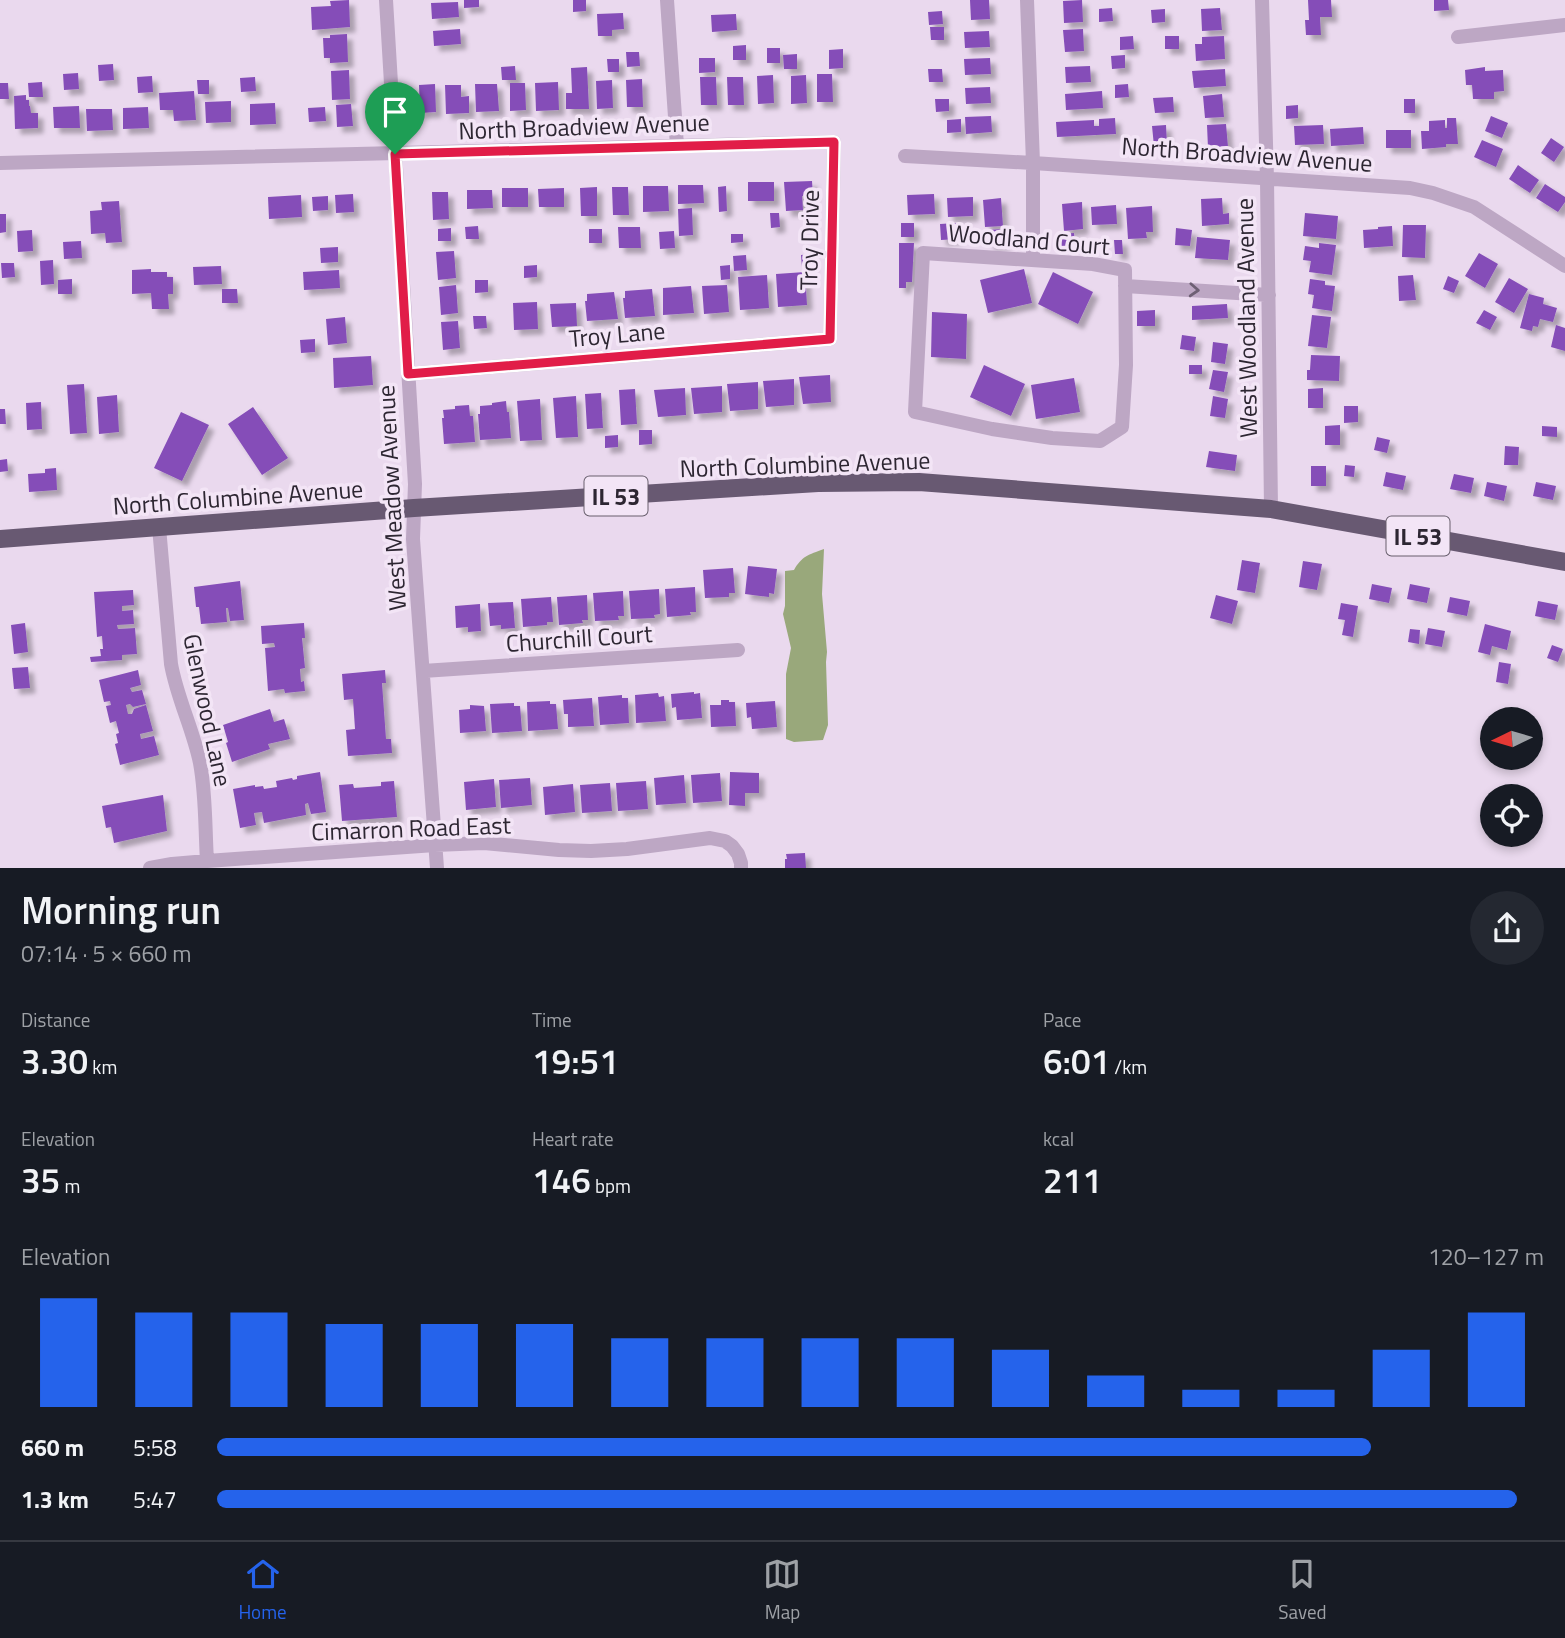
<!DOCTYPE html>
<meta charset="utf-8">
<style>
:root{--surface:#171b24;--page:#242831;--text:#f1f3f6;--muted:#9ea1a6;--line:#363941;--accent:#2563eb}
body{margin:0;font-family:"Titillium Web",sans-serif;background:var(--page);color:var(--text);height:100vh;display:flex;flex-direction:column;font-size:26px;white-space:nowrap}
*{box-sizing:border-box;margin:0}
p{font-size:23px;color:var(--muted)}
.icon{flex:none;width:38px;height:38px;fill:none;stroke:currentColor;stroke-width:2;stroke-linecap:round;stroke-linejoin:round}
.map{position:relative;height:868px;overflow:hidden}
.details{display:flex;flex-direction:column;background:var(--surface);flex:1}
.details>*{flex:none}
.needle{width:46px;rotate:265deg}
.controls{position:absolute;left:1480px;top:707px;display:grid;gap:14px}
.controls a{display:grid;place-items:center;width:63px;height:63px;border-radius:50%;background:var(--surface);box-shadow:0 4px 10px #0003;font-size:35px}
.pin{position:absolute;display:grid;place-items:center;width:60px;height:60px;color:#fff;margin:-72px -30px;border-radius:50% 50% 50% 0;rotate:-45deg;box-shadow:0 0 7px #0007}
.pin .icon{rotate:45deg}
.round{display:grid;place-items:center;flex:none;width:74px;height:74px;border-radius:37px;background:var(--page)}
.overview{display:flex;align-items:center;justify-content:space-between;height:119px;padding:0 21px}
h1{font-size:38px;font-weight:600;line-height:52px}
.stats{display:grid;grid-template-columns:repeat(3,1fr);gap:10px;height:119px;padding:7px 21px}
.stats div{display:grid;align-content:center}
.stats b{font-size:35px;font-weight:600}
.stats small{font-size:19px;font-weight:400}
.stats p{font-size:19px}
.chart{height:196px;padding:14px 21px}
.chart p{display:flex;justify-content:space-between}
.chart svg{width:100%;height:126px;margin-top:7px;stroke:var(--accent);stroke-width:6}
ul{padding:0 21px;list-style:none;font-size:23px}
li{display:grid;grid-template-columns:112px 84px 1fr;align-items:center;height:52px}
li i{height:18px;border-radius:9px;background:var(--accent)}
.dock{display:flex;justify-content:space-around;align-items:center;height:98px;border-top:2px solid var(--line);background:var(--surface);font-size:19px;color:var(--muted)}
.dock a{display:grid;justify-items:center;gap:4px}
.dock .selected{color:var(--accent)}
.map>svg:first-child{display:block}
.water{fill:#99a87b}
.building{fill:#854db8;filter:url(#shadow)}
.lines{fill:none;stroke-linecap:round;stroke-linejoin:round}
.minor{stroke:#bda7c4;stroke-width:14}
.major{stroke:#685972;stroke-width:18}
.oneway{stroke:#6e6074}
.route-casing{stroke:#fff;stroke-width:14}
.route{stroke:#e11d48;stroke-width:9}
.labels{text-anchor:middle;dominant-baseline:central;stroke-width:7;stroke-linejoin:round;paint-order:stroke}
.shield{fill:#f3e5f6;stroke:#685f6d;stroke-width:2}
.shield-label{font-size:23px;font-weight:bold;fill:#2d2632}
.street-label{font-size:24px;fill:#2d2632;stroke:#f3e5f6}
</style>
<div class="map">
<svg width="1565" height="868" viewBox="0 0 1565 868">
<defs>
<filter id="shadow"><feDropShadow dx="5.5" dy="5.5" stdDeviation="2" flood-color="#0004"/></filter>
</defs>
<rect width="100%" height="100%" fill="#ead9ee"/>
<path class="water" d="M824 549 822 594 827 652 826 662 828 725 823 740 794 742 786 739V674L791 648 783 614 785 606V571L794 570C802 556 808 555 824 549Z"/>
<path class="building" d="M349 0 350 27 312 30 311 7 331 6 330 1Z
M464 0H479V7L464 8Z
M573 0H586V11L573 12Z
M970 0H989L990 19 971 20Z
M1082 0 1083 22 1064 23 1063 1Z
M1308 0H1331L1332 17H1320L1321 35H1306L1305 20H1309Z
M1434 0H1448L1449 10 1434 11Z
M458 2 459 17 432 19 431 3Z
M1112 8 1113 21 1099 22V9Z
M1220 8 1222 30 1202 31 1201 9Z
M1165 9V22L1152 23 1151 10Z
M942 11 943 24 929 25 928 12Z
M623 13 624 29 612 30V36H598L597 14Z
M736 14 737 30 712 32 711 15Z
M930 27H944V40H931Z
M460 29 461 44 434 46 433 31Z
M1083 29 1084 51 1065 52 1063 30Z
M989 31 990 47 965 48 964 32Z
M347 34 348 62 330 63V58H324L323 38H330V35Z
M1133 36 1134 49 1120 50V37Z
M1165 36H1179V49H1165Z
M1224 36 1225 59 1196 61 1195 44H1202V37Z
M746 45V60H733V46Z
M767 48H780V63H767Z
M843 49V68L829 69V50Z
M626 52H639L640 66 627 67Z
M797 54V69H784L783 55Z
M1125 55V68L1112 69 1111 56Z
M699 58H715V72L699 73Z
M990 58 991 74 965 75 964 59Z
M607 59H619V72H608Z
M113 64 114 80 99 81 98 65Z
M515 66 516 80H502L501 67Z
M1090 66 1091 82 1066 83 1065 67Z
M587 67 589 109H566V93H572L571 68Z
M1485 67V71L1503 70 1504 91 1494 92V99H1473L1472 85H1466L1465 70Z
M928 69H942L943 82H929Z
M1225 69 1226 86 1194 88 1192 71Z
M349 70 350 99 332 100 331 71Z
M78 73 79 89 64 90 63 74Z
M817 74H832L833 102H817Z
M773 75 774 103 758 104 757 76Z
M806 75 807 103 791 104V76Z
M152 76 153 92 138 93 137 77Z
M255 77 256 91 241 92 240 78Z
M700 77H716L717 105H701Z
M727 77H743L744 105H728Z
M642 79 643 107H627L626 80Z
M197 80H209V94H198Z
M612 80 613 108 597 109 596 81Z
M42 82 43 97H29L28 83Z
M558 82 559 110 536 111 535 83Z
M0 83H8L9 99H0Z
M510 83H525L526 110 510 111Z
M435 84 436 112 420 113 419 85Z
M475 84H497L499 111 476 112Z
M1128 84 1129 97 1115 98V85Z
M445 85H461V97L469 96V113L446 114Z
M990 87 991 103 966 104 965 88Z
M194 91 196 120 174 121 173 110H160L159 93Z
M1102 91 1103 108 1066 110 1065 94Z
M1222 94 1224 117 1205 118 1203 96Z
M26 95V100H29V106H30L31 113H38V128L15 129 14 96Z
M1173 97 1174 112 1155 113 1153 98Z
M935 99H949V111L936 112Z
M1404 99H1415V113H1404Z
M231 101V122L206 123 205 102Z
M275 103 276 124 250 125V104Z
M351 104 353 126 337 127 336 105Z
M1298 105V118L1286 119V106Z
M79 106 80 128H54L53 107Z
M148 107 149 128 123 129V108Z
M325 107 326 121 309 122 308 108Z
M86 109H112L113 130 87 131Z
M991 116 992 132 966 134 965 117Z
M1491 116 1508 123 1502 138 1485 131Z
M1115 118 1116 134 1057 137 1056 122 1094 120V126H1099V119Z
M1447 118H1456L1458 144H1446V147L1422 149 1421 131H1429V121L1445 120V128H1447Z
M961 119V132L947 133V120Z
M1226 124 1228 147 1208 148 1207 125Z
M1166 125 1167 145 1154 146 1152 126Z
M1323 125 1324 144 1295 145 1294 126Z
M1363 127 1364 144 1331 146 1330 129Z
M1386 130H1411V148H1386Z
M1551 138 1564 147 1554 162 1541 153Z
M1482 140 1503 149 1496 167 1474 157Z
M1518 165 1539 180 1530 193 1509 179Z
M812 181 813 196H802L803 210 786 211 784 182Z
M748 182H774V201H748Z
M1545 184 1565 197V202L1558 212 1536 198Z
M678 185H703L704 203 678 204Z
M643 186H668L669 211 643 212Z
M726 186 727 211 719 212 718 187Z
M597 187V216H581L580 188Z
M612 187H628L629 215H613Z
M502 188H528V207H502Z
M564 188V207H539L538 189Z
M467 190H492L493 208 467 209Z
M432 192H448L449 219 433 220Z
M353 194 354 212 336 213 335 195Z
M934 194 935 214 908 215 907 195Z
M301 195 302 217 269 219 268 197Z
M328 196V210L313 211 312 197Z
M973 197V216L948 217 947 198Z
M1001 198 1003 226 985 227 983 200Z
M1222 198 1223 214 1229 213V224L1202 226 1201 199Z
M119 201 122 242 106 243 105 233 91 234 90 211 102 210 101 202Z
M1082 202 1083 229 1064 231 1062 204Z
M1116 205 1117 224 1092 225 1091 207Z
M1152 206 1153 232H1146L1147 238 1128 239 1126 208Z
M692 208 693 235 679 236 678 209Z
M770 213H779L780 227 771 228Z
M1305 213 1338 216 1336 239 1303 236Z
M0 214H6V232L0 233Z
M901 223H914V237H901Z
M956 223 957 239 941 240 940 224Z
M1403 225H1426L1425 258 1402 257Z
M478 226 479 239H466L465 227Z
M1392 226 1393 246 1364 248 1363 230 1378 229V227Z
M618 227H640L641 248H619Z
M451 228V241H438V229Z
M1176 228 1192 230 1190 246 1175 245Z
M589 229H602V243H589Z
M1004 229 1005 244 989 245 988 230Z
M32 230 33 251 18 252 17 231Z
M674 231 675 248 660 249 659 232Z
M1074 233 1075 245 1060 246V234Z
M731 234H743V242L731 243Z
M1197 237 1230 240 1228 260 1195 258Z
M1114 240H1122L1123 254H1115Z
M81 241 82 258 64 259 63 242Z
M899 243H914L912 282H906V288H899Z
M1319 243 1336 245 1332 275 1309 272 1311 261 1303 260 1305 246 1319 248Z
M338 247V262L321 263 320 248Z
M454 251 456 278 438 280 436 252Z
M1479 253 1498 264 1485 288 1465 276Z
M810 254 812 266 802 267 801 255Z
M746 255 747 270 734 271 733 256Z
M53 260 54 284 41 285 40 261Z
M1 263H14L15 277 2 278Z
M537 265V277L524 278V266Z
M730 265V279L721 280 720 266Z
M221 266 222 284 194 285 193 267Z
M151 269V272H167V277H173V294H168L169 309H152L151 293 132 294V270Z
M1024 269 1032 303 988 313 980 280Z
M339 270 340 288 304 290 303 272Z
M805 272 807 305 778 307 776 274Z
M1053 272 1093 292 1078 324 1038 304Z
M767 275 769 308 740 310 738 277Z
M1413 275 1416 300 1399 301 1398 276Z
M1448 276 1459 281 1454 293 1443 289Z
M1509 278 1528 289 1514 313 1495 302Z
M72 279V294H58V280Z
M1310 279 1325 281V285L1335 286 1332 311 1312 308 1314 295 1308 294Z
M475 280H488V292L475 293Z
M456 285 458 313 441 315 439 287Z
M727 285 729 312 704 314 702 286Z
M691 286 694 313 663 315V288Z
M222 289H237L238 303H222Z
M652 289 655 316 625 318 623 298H625V291Z
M614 292 618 319 587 321 585 301H587V294Z
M1529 294 1544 298 1543 304 1557 308 1553 322 1540 319 1538 327 1533 326 1532 331 1520 328Z
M537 302 538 329 514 330 513 303Z
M576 303 577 326 552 327 550 304Z
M1227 304 1228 318 1192 320V306Z
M1155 310V326H1137V311Z
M1484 310 1497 317 1490 330 1476 323Z
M932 312 967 314 966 359 931 357Z
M1312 315 1331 317 1327 348 1308 346Z
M473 316H486L487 328 474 329Z
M345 317 347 343 328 345 326 319Z
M458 321 460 348 443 350 441 322Z
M1556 325 1565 328V351L1551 347Z
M1182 335 1196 337 1194 351 1180 349Z
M315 339V352L301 353 300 340Z
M1213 342 1228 344 1225 364 1211 362Z
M1311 355 1340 356 1339 381 1307 380V370H1310Z
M371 356 373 385 334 388 333 358Z
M984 365 1025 384 1011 416 970 397Z
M1189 365H1202V374H1189Z
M1213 370 1228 372 1224 392 1209 389Z
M830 375 831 402 803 404 799 377Z
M1074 378 1080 412 1036 419 1031 385Z
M794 379V405L766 407 763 381Z
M758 382V409L730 411 727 384Z
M84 384 87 433 70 434 67 385Z
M722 386V412L694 414 691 388Z
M685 388 686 415 658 417 654 390Z
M1323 388V408H1308V389Z
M635 389 637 424 621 425 619 390Z
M601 393 603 428 587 429 585 394Z
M117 395 119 432 99 434 97 397Z
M576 396 578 437 556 438 553 398Z
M1213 396 1228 399 1225 418 1210 416Z
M540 399 542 440 520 441 517 401Z
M506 401 507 412H509L511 438 480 440 478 414H480V406L492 405V403Z
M41 402 42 429 27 430 26 403Z
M469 405 470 416H473L475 442 444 444 442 418H444L443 410 455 409V406Z
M1344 406H1358V422L1344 423Z
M253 407 288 458 262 475 228 424Z
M0 409H5L6 424H0Z
M181 412 209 425 182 481 154 468Z
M1340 425V445H1325V426Z
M1542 426 1557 427V437L1542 436Z
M639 430H652V444L639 445Z
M618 435V447L605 448V436Z
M1377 437 1390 440 1387 453 1374 450Z
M1505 446 1519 447 1518 465H1504Z
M1209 451 1237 455 1235 471 1206 467Z
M7 459 8 471 0 472V460Z
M1345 465 1355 466 1354 477 1344 476Z
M1311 466H1326V486H1311Z
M56 468 57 490 29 492 28 474 45 473V469Z
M1386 472 1406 476 1403 490 1383 486Z
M1454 474 1474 478 1471 493 1450 489Z
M1487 482 1507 486 1504 501 1484 496Z
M1536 482 1556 486 1553 500 1533 496Z
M1242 560 1260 563 1255 593 1237 590Z
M1303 561 1322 564 1317 590 1299 587Z
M748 566 777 569 774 594 769 593V597L745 594Z
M733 568 735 593H729V597L705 598 703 570Z
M240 581 244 620 230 621 228 608H226L227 622 201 624 199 607H196L194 587Z
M1372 584 1392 588 1389 603 1369 599Z
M1410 584 1430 588 1427 603 1407 599Z
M695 587 696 612H690L691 615 667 617 665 589Z
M659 589 660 614 654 615 655 618 631 619 629 591Z
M133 590 134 605 122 606V611L133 610 134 624 117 625 118 629 135 628 137 654 122 655V660L91 662 90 657 101 656 100 649H103L102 636 97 637 94 592Z
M623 591 624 616H618L619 620 595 621 593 593Z
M587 595 588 620H582L583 623 559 625 557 597Z
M1216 595 1238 601 1232 624 1210 618Z
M551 597 553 622H547V625L523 627 521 599Z
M1450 597 1470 601 1467 616 1447 612Z
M1538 601 1558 605 1555 620 1535 616Z
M513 602 515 628 501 629V625L490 626 488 603Z
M1341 603 1358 606 1353 637 1342 635 1345 620 1338 619Z
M480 604 481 631 468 632V627L456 628 455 606Z
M25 623 28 652 14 654 11 625Z
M304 623 305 638H302L305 668 300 669 301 682 304 681 305 691 285 693 284 689 268 691 265 648 275 647 274 643 262 644 261 626Z
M1485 624 1511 631 1507 650 1492 646 1490 655 1478 652Z
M1428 628 1445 631 1442 647 1425 644Z
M1410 629 1420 630 1419 644 1408 642Z
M1552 645 1563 649 1558 662 1547 658Z
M1499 662 1511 664 1508 684 1496 682Z
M28 667 30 688 14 689 12 668Z
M138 670 141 685 130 688 132 692 142 690 146 704 133 707 130 704 126 705 128 714H132L134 709 146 705 153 731 140 734 141 739 154 736 159 755 120 765 115 744 118 743 116 734 119 733 116 721 110 723 106 706 111 705 110 701 104 702 99 680Z
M385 670 386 683H382L386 739H391L392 753 348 756 346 730 355 729 353 699 344 700 342 674Z
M694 692V694L700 693 702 718 677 720 676 707 672 708 671 694Z
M658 693 659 697 664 696 666 721 636 723 635 695Z
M622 695V698H628L629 723 600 725 598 697Z
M592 698 594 726 568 727V714H564L563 700Z
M721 700H729V702H735L736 726 711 727 710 705H721Z
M550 701V704H556L558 729 528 731 527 702Z
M775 701 777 727 752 729 751 717 747 718 746 703Z
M514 703V706H520L522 731 492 733 490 704Z
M470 705 484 706 486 731 460 733 459 710 470 709Z
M270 709 274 722 284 719 290 739 268 744 270 749 232 762 226 743 228 742 223 725Z
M320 772 326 812 311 814 308 803 305 804 306 815 264 823 262 812 254 813 256 825 240 828 233 789 255 785V787L263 786 264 789 277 787 276 781 292 778 293 780 297 779V776Z
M730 772 759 773V793H745V806L729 805Z
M720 773 722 801 693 803 691 775Z
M684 775 686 803 656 805 654 778Z
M530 778 532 805 501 808 499 780Z
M494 779 496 807 466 810 464 782Z
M394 781 397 817 342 821 339 785 353 784 354 788 381 786V782Z
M646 781 648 809 618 811 616 783Z
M610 783 612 811 582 813 580 785Z
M573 784 575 812 545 815 543 787Z
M163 795 167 831 114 843 111 827 106 828 102 806Z
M805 853 806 868H785V859H787L786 854Z"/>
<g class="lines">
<path class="minor" d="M386 0 415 484 413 539 437 868
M667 0 677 146
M1027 0 1033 163V259
M1262 0 1267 179 1271 509
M1458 37 1565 25
M905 156 1033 163 1410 188 1433 193 1474 207 1565 266
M0 163 834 142 830 339 408 374
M923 253 1093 264 1125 270 1126 365 1122 427 1100 441 1052 438 992 429 915 412Z
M1125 286 1269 295
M159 527 171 664C177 698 193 729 200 763 206 795 205 829 207 861
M423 671 738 650
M150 868 172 864 207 861 435 845 484 843 559 850 591 851 627 849 710 838 725 841 732 846 738 854 741 863V868"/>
<path class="major" d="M0 539 414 508 818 483 919 482 1271 509 1565 562"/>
</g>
<defs><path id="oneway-chevron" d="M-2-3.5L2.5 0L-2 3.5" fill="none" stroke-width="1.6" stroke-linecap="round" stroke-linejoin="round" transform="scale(1.75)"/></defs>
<use class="oneway" href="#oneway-chevron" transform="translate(1194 290) rotate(3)"/>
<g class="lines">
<g class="route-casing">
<path id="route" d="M834 142 830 339 408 374 395 154Z"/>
</g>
<use href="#route" class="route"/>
</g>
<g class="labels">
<g class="shield">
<rect x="584.5" y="476.5" width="63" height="39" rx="5"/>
<rect x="1386.5" y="516.5" width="63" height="39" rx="5"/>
</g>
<g class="shield-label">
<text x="616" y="496">IL 53</text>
<text x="1418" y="536">IL 53</text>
</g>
<g class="street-label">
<text transform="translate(584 126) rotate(-2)">North Broadview Avenue</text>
<text transform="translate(1247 154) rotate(4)">North Broadview Avenue</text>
<text transform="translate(1029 239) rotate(5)">Woodland Court</text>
<text transform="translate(809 240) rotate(-89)">Troy Drive</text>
<text transform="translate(1246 318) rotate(-91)">West Woodland Avenue</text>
<text transform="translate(617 334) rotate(-5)">Troy Lane</text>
<text transform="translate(805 464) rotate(-2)">North Columbine Avenue</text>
<text transform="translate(238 497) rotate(-4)">North Columbine Avenue</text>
<text transform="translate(391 498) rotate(-93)">West Meadow Avenue</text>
<text transform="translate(579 638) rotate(-4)">Churchill Court</text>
<text transform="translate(208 710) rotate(78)">Glenwood Lane</text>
<text transform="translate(411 828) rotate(-2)">Cimarron Road East</text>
</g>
</g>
</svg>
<div class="controls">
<a><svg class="needle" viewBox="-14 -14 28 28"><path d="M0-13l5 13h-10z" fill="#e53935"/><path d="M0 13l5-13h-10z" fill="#9ea1a6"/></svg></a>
<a><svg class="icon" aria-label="locate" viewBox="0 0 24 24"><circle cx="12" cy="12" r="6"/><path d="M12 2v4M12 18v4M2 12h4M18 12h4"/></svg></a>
</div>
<div class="pin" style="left:395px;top:154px;background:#1e9e55"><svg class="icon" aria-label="arrive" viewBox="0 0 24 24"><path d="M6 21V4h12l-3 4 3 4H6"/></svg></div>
</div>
<section class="details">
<div class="overview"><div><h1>Morning run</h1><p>07:14 · 5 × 660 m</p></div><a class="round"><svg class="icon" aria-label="share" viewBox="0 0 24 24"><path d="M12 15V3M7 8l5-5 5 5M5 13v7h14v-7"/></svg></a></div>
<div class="stats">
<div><p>Distance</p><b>3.30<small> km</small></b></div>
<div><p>Time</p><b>19:51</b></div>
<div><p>Pace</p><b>6:01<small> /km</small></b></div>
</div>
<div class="stats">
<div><p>Elevation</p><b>35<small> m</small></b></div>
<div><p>Heart rate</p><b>146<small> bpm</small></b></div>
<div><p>kcal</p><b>211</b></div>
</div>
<div class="chart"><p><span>Elevation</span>120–127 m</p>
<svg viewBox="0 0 160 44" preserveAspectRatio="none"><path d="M5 44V6M15 44V11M25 44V11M35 44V15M45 44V15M55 44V15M65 44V20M75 44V20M85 44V20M95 44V20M105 44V24M115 44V33M125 44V38M135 44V38M145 44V24M155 44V11"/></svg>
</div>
<ul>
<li><b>660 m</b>5:58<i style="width:87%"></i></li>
<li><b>1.3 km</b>5:47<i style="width:98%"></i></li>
</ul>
</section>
<nav class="dock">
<a class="selected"><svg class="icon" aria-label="home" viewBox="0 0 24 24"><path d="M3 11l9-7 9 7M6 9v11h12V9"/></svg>Home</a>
<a><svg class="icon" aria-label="map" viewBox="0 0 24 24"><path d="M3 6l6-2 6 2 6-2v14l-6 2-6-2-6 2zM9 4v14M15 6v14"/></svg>Map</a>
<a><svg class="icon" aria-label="saved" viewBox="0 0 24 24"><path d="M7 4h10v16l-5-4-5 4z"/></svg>Saved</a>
</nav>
